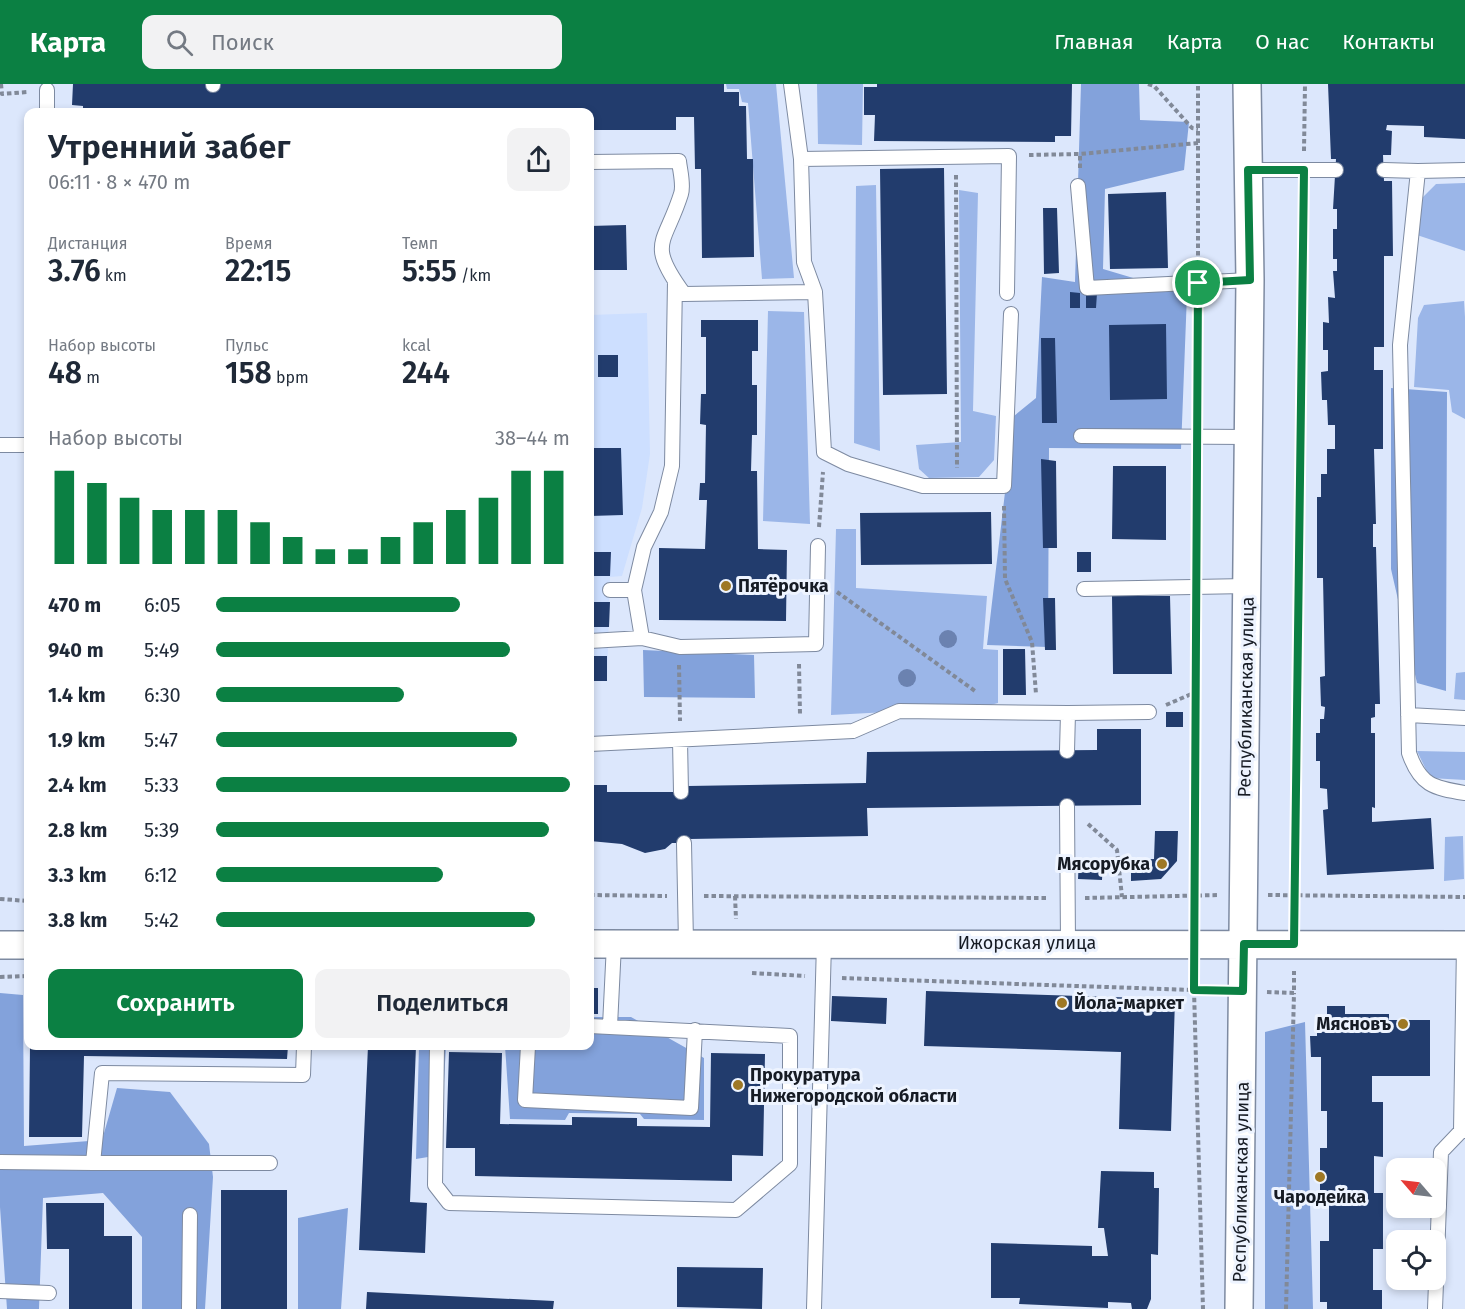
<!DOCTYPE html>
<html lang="ru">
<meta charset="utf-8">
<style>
:root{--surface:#fff;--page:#f2f2f3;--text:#1f2937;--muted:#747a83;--accent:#0b8043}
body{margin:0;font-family:"Fira Sans",sans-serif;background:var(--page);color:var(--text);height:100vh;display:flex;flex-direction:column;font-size:22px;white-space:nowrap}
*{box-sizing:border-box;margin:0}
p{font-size:20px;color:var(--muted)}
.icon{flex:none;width:33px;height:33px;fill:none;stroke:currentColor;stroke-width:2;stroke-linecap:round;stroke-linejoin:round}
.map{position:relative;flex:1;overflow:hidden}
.panel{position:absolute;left:24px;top:24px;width:570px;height:942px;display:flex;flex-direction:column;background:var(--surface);border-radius:12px;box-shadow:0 3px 9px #0003}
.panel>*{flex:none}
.needle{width:39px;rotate:298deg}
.fabs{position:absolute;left:1386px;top:1074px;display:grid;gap:12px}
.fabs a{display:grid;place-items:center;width:60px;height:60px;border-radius:12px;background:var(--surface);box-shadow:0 3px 9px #0003;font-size:30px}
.pin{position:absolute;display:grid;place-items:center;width:51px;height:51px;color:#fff;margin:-26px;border:3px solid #fff;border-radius:50%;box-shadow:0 2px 6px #0007}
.round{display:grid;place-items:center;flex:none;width:63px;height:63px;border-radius:12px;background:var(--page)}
.summary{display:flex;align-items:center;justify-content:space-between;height:102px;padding:0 24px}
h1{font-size:33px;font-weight:600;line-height:45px}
.figures{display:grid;grid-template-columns:repeat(3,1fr);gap:9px;height:102px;padding:6px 24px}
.figures div{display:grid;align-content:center}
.figures b{font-size:30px;font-weight:600}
.figures small{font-size:16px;font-weight:400}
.figures p{font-size:16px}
.chart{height:168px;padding:12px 24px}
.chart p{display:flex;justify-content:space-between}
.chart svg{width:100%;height:108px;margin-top:6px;stroke:var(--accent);stroke-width:6}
.primary-button{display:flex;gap:12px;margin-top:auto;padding:12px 24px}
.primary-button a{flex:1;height:69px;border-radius:12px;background:var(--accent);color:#fff;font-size:24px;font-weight:600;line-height:69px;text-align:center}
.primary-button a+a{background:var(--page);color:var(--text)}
ul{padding:0 24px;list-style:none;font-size:20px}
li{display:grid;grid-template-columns:96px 72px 1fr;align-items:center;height:45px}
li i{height:15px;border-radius:8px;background:var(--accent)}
header{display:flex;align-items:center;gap:36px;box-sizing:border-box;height:84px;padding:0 30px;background:var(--accent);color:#fff}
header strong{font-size:28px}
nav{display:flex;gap:33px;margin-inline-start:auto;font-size:21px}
.search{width:420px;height:54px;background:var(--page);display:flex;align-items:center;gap:15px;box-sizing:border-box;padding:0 21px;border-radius:12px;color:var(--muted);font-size:22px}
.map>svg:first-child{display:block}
.built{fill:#cddfff}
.green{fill:#9bb6e8}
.forest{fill:#83a2db}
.building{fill:#223c6d}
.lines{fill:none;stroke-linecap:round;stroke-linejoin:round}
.service-casing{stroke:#7d8aa1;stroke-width:16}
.minor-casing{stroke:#7d8aa1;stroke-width:30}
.path{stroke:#818998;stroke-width:4;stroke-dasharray:4.5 3;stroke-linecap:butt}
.service{stroke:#fff;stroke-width:14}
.minor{stroke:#fff;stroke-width:27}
.tree{fill:#6b82b0}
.route-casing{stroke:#fff;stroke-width:12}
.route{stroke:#0b8043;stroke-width:8}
.poi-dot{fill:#9e7825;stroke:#eef4ff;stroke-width:2}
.labels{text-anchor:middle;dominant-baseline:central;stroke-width:6;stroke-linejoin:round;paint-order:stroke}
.poi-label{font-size:18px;font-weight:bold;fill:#161b24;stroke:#eef4ff;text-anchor:start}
.street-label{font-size:18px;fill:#161b24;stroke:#eef4ff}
</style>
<header>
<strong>Карта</strong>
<div class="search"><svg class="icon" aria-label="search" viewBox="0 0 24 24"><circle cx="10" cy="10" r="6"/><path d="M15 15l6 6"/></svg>Поиск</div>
<nav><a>Главная</a><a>Карта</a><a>О нас</a><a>Контакты</a></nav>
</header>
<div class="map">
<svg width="1465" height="1225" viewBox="0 0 1465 1225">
<rect width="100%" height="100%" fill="#dce7fc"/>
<path class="built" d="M647 229 650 370 642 424 622 492 610 493 607 597H590V231Z"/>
<path class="green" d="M726 0H776L794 194 762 195 748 19 742 18 739 5H727Z
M817 0H863L862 61 818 60Z
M1465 99V167L1417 151 1421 115 1436 100Z
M876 101 880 367 854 359 856 102Z
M959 106 978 109 973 327 996 332 994 376 979 393 929 394 919 385 916 361 961 358Z
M1464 217 1465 233V335L1452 328 1449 306 1414 303 1418 234 1424 221Z
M768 227 804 228 810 440 763 437Z
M836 445H856V504L987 512 983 565 998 566V619L983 623 831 631Z
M1465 588V616L1454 615 1456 589Z
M1417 667 1465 668V696L1430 694Z
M1463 752 1464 795 1444 797 1445 753Z"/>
<path class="forest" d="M1081 0H1139L1140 36 1189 38 1184 86 1105 105 1103 185 1187 210 1181 365 1049 364 1048 563 987 561 1014 332 1036 314 1042 193 1075 198Z
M1391 304 1447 308 1446 607 1417 599 1391 485Z
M643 566 754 571 755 614 644 613Z
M0 909 23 911 24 1062 102 1056 117 1004 170 1008 209 1060 213 1093 205 1225H142V1153L103 1109 43 1114 39 1225H7L0 1123Z
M590 933H631L704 974V1036L644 1035 640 1030 569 1029 565 1036 510 1035 505 962H446L440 1071 416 1075 419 962H590Z
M1305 938 1313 1225H1265V948Z
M348 1124 341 1225H298V1134Z"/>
<path class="building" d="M73 0H724V8H739V22H746L747 75H753L754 173 702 174 701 85H695L694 33H676V46H590V28H83V22L72 21Z
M877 0H1072L1071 52H1055V58L874 57 875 31H864V3H877Z
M1328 0H1465V55L1424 53V42L1387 41 1386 46 1392 47 1391 71H1383L1384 97H1392L1393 172H1384V263H1374V286H1383V365H1374L1376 440H1373V463H1376L1380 620H1375V633L1371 634V649H1375V724L1372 723V738L1431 734 1434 785 1327 791 1323 726 1328 725 1327 705 1320 704V677H1316V649H1320V635H1324L1325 623 1321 622 1320 593 1325 592 1323 494H1317V413H1321V390H1327V365H1335V341H1328L1327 316H1322L1321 288 1328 287V266H1323V238L1329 239 1328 213 1335 214 1333 187H1337V175H1333V145H1337V125H1333L1336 75H1331Z
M944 84 947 310 883 311 880 85Z
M1166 108 1168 184 1110 185 1108 110Z
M1043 124H1057L1059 189 1044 190Z
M626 141 627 186H590V142Z
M1070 208 1080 209V224H1070Z
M1086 208 1097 209 1096 224H1086Z
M701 236H758V267H752V301H757V351H752L751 387H757L758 465 787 466 786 537 659 536V464L705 465 707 416H699L700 399H705L706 341 700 340 701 310H706V253H701Z
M1166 240 1167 315 1110 316 1109 241Z
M1041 254H1055L1057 339H1042Z
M598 271H618V293H598Z
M590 364H621L623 431 590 432Z
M1041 375 1056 377 1057 464H1043Z
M1113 382H1166V456L1112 455Z
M991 428 992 480 861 481 860 429Z
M590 468H611L610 492H590Z
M1077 468H1091V488H1077Z
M1112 512H1170L1172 590H1113Z
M1043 514H1055L1056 566H1045Z
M590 518H610L609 543H590Z
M1003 565H1025L1026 611H1003Z
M590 572H607V597H590Z
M1166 628H1183V643H1166Z
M1097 645H1141V721L867 724 868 752 689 755V759H672L665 765 645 769 622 760 590 757V701H607V708H689L688 702 866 699 867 668 1097 666Z
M1155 747H1178L1177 777 1161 795 1131 797V776L1154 775Z
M1079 775H1103L1102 796 1078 795Z
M590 904H598V930H590Z
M926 907 1175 915 1171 1047 1119 1045 1121 968 924 962Z
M832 912 887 914 886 940 831 937Z
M1327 922H1345V930H1389V936H1430V992H1372V1018H1383V1073L1374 1072V1109H1383V1165H1373V1206H1382V1225H1327V1218H1320V1157H1329V1121H1320V1064H1327V1027H1321V973H1311L1310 952H1317V931H1327Z
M30 962H288L287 975 84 972 82 1053H29Z
M368 962H416L410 1118 427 1119 425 1169 359 1166Z
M449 968 502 969 500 1040 572 1041V1033L637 1034V1042L710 1043 711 969 765 970 763 1072 732 1071V1097L475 1092V1064H446Z
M1101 1087 1154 1088V1104H1159L1158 1171 1151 1170V1215L1147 1225H1132L1131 1219 1108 1218V1224L1019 1220 1020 1214H991V1159L1092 1162V1172H1108L1104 1144H1098Z
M221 1106H287V1225H221Z
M46 1119H104V1152H132V1225H69V1165H47Z
M677 1183 763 1184 762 1225 677 1223Z
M367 1208 554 1217 553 1225H366Z"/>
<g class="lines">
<g class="service-casing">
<path id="service" d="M791 0 801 75 804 178 815 208 824 368 848 380 923 402H1004L1011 230
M213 1V0
M47 28V6
M801 75 1009 72 1007 209
M590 78 679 77C680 87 684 101 681 110 665 161 646 158 684 210L815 208
M1248 86H1336
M1384 86 1418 87
M1465 86 1418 87 1400 261 1409 669C1420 701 1433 704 1465 709
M1078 102 1087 204 1250 196
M675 197 672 382 661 428 644 463 634 506 642 554 680 563 816 560 818 462
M1081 352 1249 353
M0 361H28
M1084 505 1247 502
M610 506H634
M590 557 642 554
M1408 631 1465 634
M680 656 681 708
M590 660 853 647 899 627 1068 629 1149 628
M1067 667 1068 629
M1067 722 1068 860
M684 759 686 859
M610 942 614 860
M437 962 435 1101 449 1119 736 1126 790 1080V952L590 942
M528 962 525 1016 691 1024 695 946
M1461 1047 1464 861
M0 1078 93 1079 102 989 303 991 304 962
M93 1079H270
M0 1207 49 1209
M189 1225 190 1131
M814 1225 824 859
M1435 1225 1441 1068 1461 1047H1465"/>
</g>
<g class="minor-casing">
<path id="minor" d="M590 860 1465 861
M0 861H28
M1239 1225 1250 196 1247 0"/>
</g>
<path class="path" d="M1 0 2 10 27 8
M1148 0 1154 2 1192 44 1198 45
M1304 67 1305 0
M1029 71 1080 70 1198 59
M1080 84V70
M956 91 957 384
M1198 179V0
M1197 335 1198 217
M28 380V406
M1004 422 1005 495 1032 558 1036 610
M819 443 823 388
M1196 485 1197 373
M837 508 975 607
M799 580 800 630
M679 581 680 637
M1166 621 1196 608
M1088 740 1117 766 1122 813
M590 811 667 812
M1268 811 1465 813
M704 812 1048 814
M735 812 736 835
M1085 814 1219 811
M0 815 28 817
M1294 834 1303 104
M1194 836 1196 523
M1194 886V906H1217
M752 889 805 892
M0 893 28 892
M842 894 1194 906 1203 1225
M1267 908 1294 909V887
M1286 1225 1294 909"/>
<use href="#service" class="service"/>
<use href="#minor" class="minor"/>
</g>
<g class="tree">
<circle cx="948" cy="555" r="9"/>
<circle cx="907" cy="594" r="9"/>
</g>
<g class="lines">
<g class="route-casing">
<path id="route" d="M1248 86H1304L1294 860H1244L1243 907 1194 906 1198 199 1250 196Z"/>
</g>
<use href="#route" class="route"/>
</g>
<g class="poi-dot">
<circle cx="726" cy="502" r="6"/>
<circle cx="1162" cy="780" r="6"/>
<circle cx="1062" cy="919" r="6"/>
<circle cx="1403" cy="940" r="6"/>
<circle cx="738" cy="1001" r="6"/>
<circle cx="1320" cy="1093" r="6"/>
</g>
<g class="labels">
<g class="poi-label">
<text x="738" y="502">Пятёрочка</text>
<text x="1150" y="780" text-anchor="end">Мясорубка</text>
<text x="1074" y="919">Йола-маркет</text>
<text x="1391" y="940" text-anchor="end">Мясновъ</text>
<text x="750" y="991">Прокуратура<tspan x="750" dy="21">Нижегородской области</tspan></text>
<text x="1320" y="1113" text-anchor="middle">Чародейка</text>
</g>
<g class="street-label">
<text transform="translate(1246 613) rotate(-89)">Республиканская улица</text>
<text x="1027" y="859">Ижорская улица</text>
<text transform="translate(1241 1098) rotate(-89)">Республиканская улица</text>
</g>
</g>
</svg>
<div class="fabs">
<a><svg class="needle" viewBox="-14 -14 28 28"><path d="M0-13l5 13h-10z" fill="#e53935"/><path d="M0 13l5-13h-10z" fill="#747a83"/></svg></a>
<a><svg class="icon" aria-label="locate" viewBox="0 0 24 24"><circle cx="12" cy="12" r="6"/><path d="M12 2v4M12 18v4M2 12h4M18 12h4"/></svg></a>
</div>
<div class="pin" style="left:1198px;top:199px;background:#1e9e55"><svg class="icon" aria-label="arrive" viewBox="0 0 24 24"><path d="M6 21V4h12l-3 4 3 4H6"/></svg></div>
<section class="panel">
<div class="summary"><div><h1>Утренний забег</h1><p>06:11 · 8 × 470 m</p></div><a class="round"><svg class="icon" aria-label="share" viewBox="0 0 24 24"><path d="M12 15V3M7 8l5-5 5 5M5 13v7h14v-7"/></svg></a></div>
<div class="figures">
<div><p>Дистанция</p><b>3.76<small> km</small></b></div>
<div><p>Время</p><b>22:15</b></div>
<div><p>Темп</p><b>5:55<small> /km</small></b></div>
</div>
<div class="figures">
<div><p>Набор высоты</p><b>48<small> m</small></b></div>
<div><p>Пульс</p><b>158<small> bpm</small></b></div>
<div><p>kcal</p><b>244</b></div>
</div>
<div class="chart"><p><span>Набор высоты</span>38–44 m</p>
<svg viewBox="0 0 160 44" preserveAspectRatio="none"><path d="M5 44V6M15 44V11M25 44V17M35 44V22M45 44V22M55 44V22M65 44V27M75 44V33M85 44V38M95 44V38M105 44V33M115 44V27M125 44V22M135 44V17M145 44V6M155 44V6"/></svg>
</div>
<ul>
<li><b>470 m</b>6:05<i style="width:69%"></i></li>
<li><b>940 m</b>5:49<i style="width:83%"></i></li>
<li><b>1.4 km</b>6:30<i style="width:53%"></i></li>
<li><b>1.9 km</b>5:47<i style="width:85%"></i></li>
<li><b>2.4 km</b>5:33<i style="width:100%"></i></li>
<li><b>2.8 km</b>5:39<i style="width:94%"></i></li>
<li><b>3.3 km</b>6:12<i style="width:64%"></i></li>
<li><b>3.8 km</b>5:42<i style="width:90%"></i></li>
</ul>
<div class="primary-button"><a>Сохранить</a><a>Поделиться</a></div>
</section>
</div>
